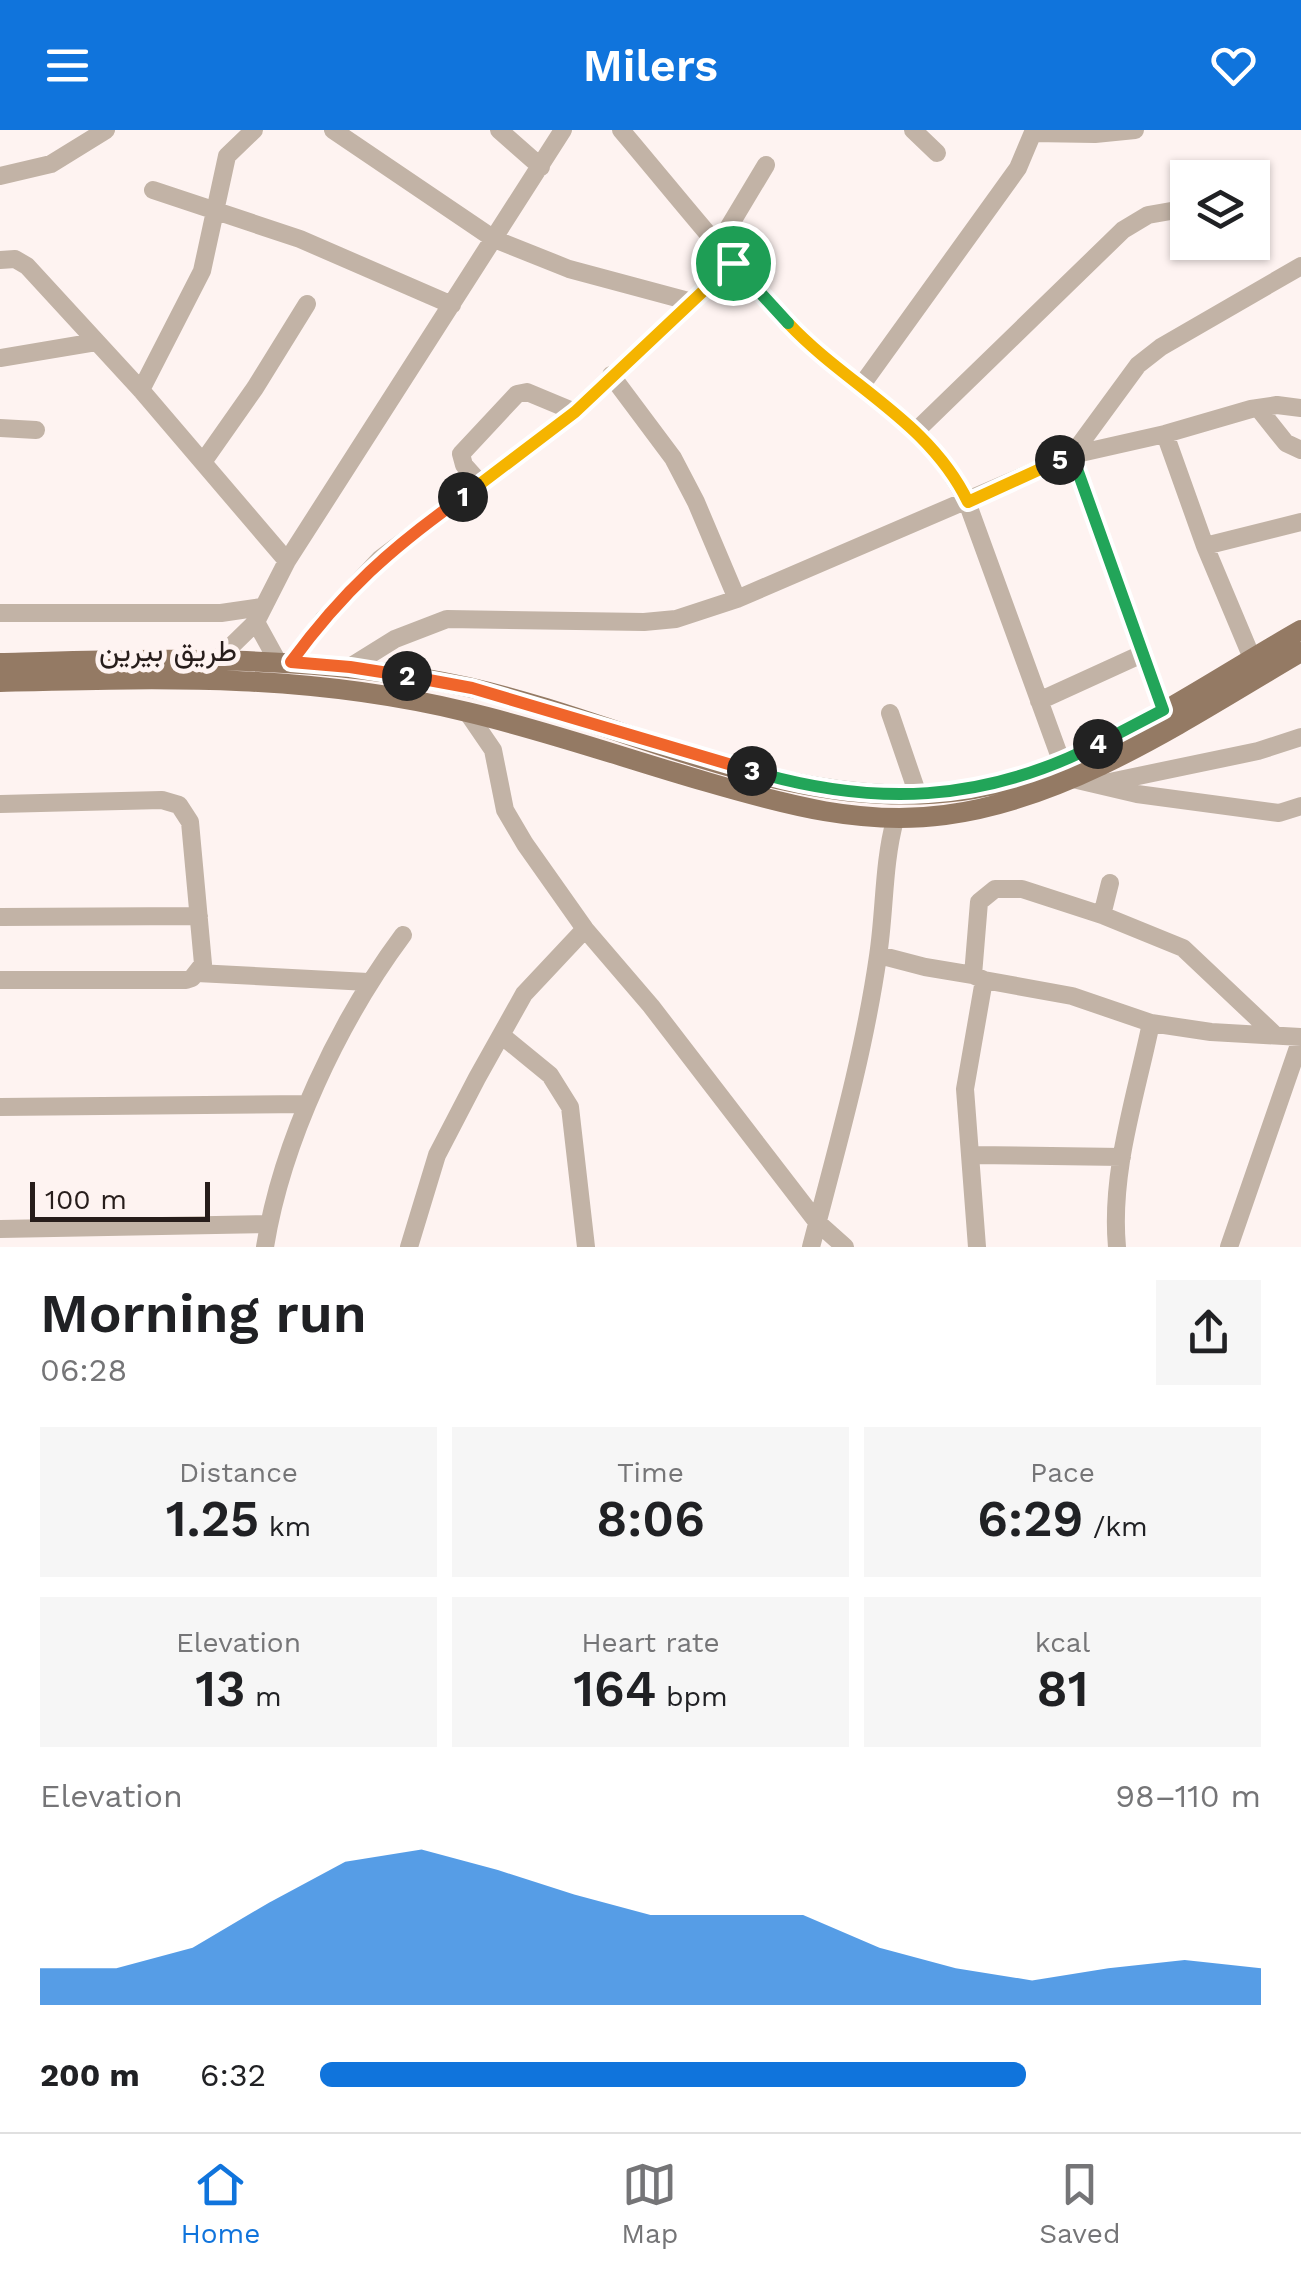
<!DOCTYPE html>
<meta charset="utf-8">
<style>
:root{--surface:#fff;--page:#f6f6f6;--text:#202124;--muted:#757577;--line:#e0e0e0;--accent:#1074dc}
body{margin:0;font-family:"Work Sans",Vazirmatn,sans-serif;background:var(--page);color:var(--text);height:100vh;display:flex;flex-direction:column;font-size:38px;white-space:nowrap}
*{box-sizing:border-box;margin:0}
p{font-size:32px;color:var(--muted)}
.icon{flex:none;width:55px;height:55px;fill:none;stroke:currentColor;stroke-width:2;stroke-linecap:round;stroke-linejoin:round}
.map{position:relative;height:1117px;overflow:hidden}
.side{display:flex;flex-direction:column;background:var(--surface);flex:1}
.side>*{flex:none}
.buttons{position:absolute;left:1170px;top:30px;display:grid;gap:20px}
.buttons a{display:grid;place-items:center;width:100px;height:100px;border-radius:0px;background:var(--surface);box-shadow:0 2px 8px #0004;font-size:50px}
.scale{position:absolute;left:30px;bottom:25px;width:180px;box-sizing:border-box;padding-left:10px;border:5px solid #271d1b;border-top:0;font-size:28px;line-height:35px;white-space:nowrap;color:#271d1b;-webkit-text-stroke:8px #fef3f1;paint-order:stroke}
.pin{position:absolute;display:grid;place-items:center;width:85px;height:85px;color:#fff;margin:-42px;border:5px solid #fff;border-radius:50%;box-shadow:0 2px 10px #0007}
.km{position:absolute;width:50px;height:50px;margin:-25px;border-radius:50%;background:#222;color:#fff;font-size:28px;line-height:50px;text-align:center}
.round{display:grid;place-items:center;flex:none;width:105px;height:105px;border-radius:0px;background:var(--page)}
.headline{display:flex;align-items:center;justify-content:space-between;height:170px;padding:0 40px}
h1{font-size:55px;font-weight:600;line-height:75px}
.figures{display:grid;grid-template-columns:repeat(3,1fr);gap:15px;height:170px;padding:10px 40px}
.figures div{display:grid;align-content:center;border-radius:0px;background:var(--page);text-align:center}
.figures b{font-size:50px;font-weight:600}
.figures small{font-size:28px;font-weight:400}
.figures p{font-size:28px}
.chart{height:280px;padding:20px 40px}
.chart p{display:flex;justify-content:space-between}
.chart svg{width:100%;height:180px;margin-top:10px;fill:var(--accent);opacity:.7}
ul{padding:0 40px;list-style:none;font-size:32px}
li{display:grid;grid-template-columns:160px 120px 1fr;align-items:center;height:75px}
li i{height:25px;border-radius:12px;background:var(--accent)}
header{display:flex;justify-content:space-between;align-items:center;height:130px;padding:0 40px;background:var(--accent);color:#fff;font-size:45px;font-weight:600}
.tabs{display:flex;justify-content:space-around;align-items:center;height:140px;border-top:2px solid var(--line);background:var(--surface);font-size:28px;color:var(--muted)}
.tabs a{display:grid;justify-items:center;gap:5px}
.tabs .current{color:var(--accent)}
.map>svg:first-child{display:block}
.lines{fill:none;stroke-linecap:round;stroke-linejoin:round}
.minor{stroke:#c2b3a6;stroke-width:18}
.major{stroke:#947a64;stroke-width:20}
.split-1-casing{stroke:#fff;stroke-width:20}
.split-2-casing{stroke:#fff;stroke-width:20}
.split-3-casing{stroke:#fff;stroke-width:20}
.split-4-casing{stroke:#fff;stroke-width:20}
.split-5-casing{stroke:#fff;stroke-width:20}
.split-6-casing{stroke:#fff;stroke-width:20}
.split-7-casing{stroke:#fff;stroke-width:20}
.split-1{stroke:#f5b400;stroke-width:12}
.split-2{stroke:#f0652b;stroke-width:12}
.split-3{stroke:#f0652b;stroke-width:12}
.split-4{stroke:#22a559;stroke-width:12}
.split-5{stroke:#22a559;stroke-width:12}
.split-6{stroke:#f5b400;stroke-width:12}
.split-7{stroke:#22a559;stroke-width:12}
.labels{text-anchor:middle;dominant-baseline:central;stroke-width:10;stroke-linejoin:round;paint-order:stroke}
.street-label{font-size:30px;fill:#271d1b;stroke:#fef3f1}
</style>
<header><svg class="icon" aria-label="menu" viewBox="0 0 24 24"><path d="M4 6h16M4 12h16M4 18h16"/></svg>Milers<svg class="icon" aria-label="heart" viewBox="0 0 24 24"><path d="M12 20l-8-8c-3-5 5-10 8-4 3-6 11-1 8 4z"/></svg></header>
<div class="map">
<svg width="1301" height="1117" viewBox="0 0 1301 1117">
<rect width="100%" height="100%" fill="#fef3f1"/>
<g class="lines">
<path class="minor" d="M333 0 494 109 569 139 692 172
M499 0 541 37
M621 0C677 66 731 135 791 196 851 258 928 290 967 372L1062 633
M913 0 937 23
M1033 3 1095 4 1135 0
M0 46 51 34 106 0
M153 60 300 109 452 175
M718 115 766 35
M0 130 15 129 27 136 141 260 287 431
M0 228 96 212
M611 245 673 328 696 372 737 469
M861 256 1018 38 1034 0
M141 260 202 141 227 26 254 0
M1258 278 1286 313 1301 320
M0 298 36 300
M917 300 1123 100 1148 85 1188 78
M1165 304 1205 416 1252 528
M203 332 255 258 307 174
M481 354 464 335 461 324 517 264 527 262 575 282
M1205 416 1301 392
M0 483H221L262 477
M256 492 278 532
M217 530 256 492 287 431 563 0
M291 533 323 490 380 429 575 282 733 133
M350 537 395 509 447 489 644 492 676 489 737 469 1072 325 1165 304 1251 279 1277 275 1301 278
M1039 571 1142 524
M1163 580 1072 325 1138 235 1161 217 1301 136
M467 582 493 620 505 680 525 714 585 799 651 876 817 1092 845 1117
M890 583 918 665
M1073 649 1137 664 1279 683 1301 676
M1100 654 1258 621 1301 607
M0 674 162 670 179 675 190 692 203 834 192 848 186 850H0
M1102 785 1110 753
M0 787 199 786
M879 825 925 837 973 845 984 850 965 959 977 1117
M197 843 368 852
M973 845 979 772 995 759H1022L1102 785 1183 818 1273 903
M984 850 1072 866 1151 893 1211 902 1301 907
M501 905 550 945 570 977 586 1117
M0 977 307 974
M971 1025 1122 1027
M0 1099 269 1094
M265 1117C282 1011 339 891 403 805
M409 1117 437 1025 477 948 524 864 585 799
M811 1117C836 1021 864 924 878 826 885 781 883 734 895 690
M1117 1117C1110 1042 1136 966 1151 893
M1229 1117 1301 909"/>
<path class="major" d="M0 533C157 529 314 523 468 557 631 594 790 684 961 661 1078 645 1199 558 1301 500
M0 552C163 548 307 543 467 582 548 601 627 629 707 652 786 675 863 696 945 685 1071 669 1193 585 1301 522"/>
</g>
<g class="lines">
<g class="split-1-casing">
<path id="split-1" d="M463 367 575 282 733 133"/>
</g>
<g class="split-2-casing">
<path id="split-2" d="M407 546 350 537 291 532C343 461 391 418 463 367"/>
</g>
<g class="split-3-casing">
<path id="split-3" d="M407 546 472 558 752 641"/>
</g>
<g class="split-4-casing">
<path id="split-4" d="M752 641C874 677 983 673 1098 614"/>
</g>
<g class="split-5-casing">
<path id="split-5" d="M1060 330 1072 325 1163 580 1098 614"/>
</g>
<g class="split-6-casing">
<path id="split-6" d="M788 193C847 256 929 291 968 372L1060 330"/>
</g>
<g class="split-7-casing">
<path id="split-7" d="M733 133 788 193"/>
</g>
<use href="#split-1" class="split-1"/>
<use href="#split-2" class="split-2"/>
<use href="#split-3" class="split-3"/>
<use href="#split-4" class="split-4"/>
<use href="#split-5" class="split-5"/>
<use href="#split-6" class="split-6"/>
<use href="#split-7" class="split-7"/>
</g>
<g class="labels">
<g class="street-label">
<text x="168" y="520">طريق بيرين</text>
</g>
</g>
</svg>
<div class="buttons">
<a><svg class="icon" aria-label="layers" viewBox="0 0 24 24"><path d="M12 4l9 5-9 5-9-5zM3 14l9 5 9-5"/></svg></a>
</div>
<div class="scale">100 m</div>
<div class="pin" style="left:733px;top:133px;background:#1e9e55"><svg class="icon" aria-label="arrive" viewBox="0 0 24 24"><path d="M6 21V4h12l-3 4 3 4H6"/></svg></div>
<b class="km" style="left:463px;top:367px">1</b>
<b class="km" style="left:407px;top:546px">2</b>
<b class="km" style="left:752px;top:641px">3</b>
<b class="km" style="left:1098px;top:614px">4</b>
<b class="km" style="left:1060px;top:330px">5</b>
</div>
<section class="side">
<div class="headline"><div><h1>Morning run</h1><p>06:28</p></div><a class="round"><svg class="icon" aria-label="share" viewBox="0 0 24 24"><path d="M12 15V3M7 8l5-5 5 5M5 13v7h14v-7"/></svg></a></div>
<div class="figures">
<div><p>Distance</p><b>1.25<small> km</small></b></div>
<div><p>Time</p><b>8:06</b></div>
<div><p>Pace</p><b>6:29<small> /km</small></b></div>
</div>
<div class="figures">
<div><p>Elevation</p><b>13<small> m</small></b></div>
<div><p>Heart rate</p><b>164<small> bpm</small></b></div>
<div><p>kcal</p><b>81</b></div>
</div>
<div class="chart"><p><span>Elevation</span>98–110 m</p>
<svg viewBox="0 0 160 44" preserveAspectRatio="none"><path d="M0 44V35L10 35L20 30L30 19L40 9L50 6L60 11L70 17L80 22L90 22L100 22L110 30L120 35L130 38L140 35L150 33L160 35V44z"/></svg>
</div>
<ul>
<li><b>200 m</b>6:32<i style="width:75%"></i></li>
</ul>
</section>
<nav class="tabs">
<a class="current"><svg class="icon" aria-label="home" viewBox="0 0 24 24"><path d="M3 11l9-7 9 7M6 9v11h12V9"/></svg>Home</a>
<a><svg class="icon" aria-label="map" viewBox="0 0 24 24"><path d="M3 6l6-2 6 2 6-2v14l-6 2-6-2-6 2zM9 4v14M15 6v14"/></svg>Map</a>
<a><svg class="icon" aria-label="saved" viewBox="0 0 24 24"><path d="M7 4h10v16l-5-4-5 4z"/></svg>Saved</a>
</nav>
